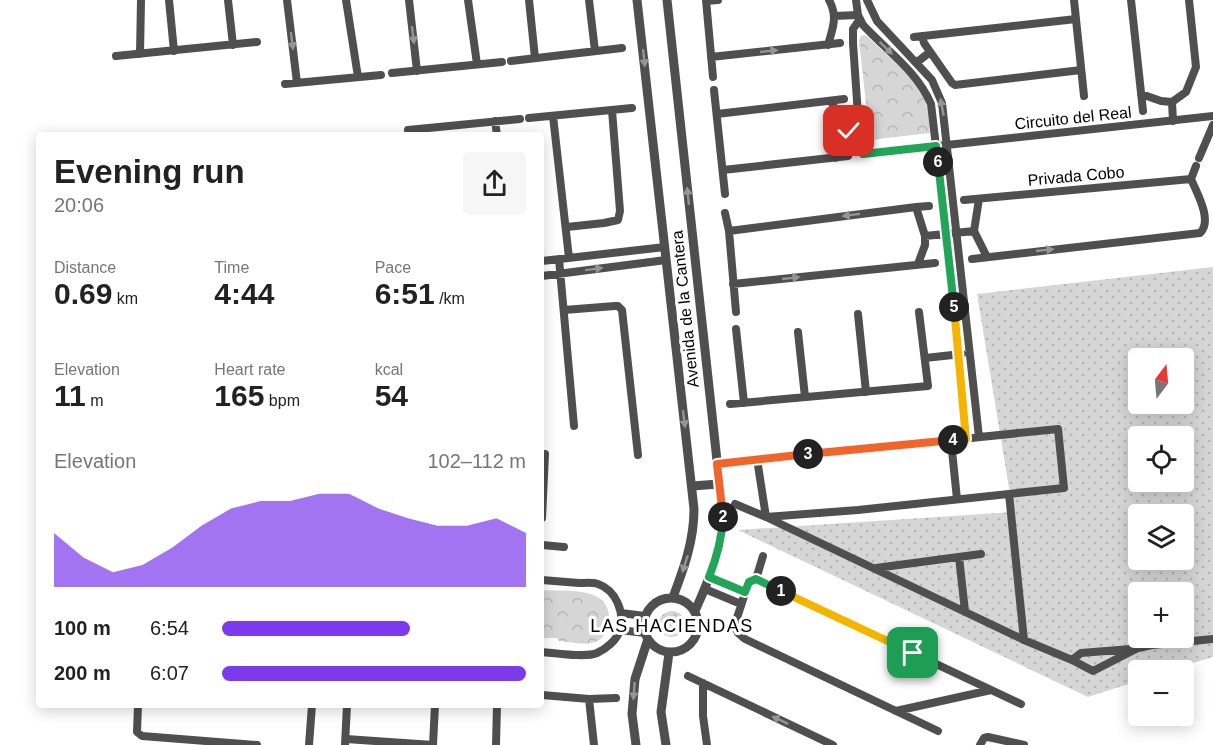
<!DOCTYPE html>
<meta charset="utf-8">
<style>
:root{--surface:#fff;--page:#f6f6f6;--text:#222;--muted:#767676;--accent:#7c3aed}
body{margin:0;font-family:Arial,sans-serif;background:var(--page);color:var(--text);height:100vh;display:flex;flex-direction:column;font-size:22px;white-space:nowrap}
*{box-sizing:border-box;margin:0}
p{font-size:20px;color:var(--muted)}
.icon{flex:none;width:33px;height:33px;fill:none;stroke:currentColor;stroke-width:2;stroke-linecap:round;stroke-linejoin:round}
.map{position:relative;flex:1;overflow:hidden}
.side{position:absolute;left:36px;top:132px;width:508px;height:576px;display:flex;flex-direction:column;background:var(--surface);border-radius:6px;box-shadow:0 3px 15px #0003}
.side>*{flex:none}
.needle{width:39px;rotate:16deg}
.tools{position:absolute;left:1128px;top:348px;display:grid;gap:12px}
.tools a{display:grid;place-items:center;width:66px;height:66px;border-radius:6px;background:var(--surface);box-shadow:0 3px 15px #0003;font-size:30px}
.pin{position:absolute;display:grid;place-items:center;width:51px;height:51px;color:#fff;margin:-26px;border-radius:12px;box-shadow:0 3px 9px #0006}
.km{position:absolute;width:30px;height:30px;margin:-15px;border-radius:50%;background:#222;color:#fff;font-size:16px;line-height:30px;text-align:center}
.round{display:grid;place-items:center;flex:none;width:63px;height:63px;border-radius:6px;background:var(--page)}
.head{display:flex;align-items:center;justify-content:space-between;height:102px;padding:0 18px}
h1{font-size:33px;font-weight:600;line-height:45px}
.stats{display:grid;grid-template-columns:repeat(3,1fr);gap:9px;height:102px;padding:6px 18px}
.stats div{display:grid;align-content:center}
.stats b{font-size:30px;font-weight:600}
.stats small{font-size:16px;font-weight:400}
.stats p{font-size:16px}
.chart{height:168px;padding:12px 18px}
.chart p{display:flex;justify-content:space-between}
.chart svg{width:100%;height:108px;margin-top:6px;fill:var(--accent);opacity:.7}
ul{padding:0 18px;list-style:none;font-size:20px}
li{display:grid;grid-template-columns:96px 72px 1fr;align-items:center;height:45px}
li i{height:15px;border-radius:8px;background:var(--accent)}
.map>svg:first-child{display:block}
.grass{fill:url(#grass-dots);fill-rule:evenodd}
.forest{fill:url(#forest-crowns)}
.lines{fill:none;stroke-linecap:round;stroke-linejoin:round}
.minor{stroke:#4f4f4f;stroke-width:8}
.tertiary{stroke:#4f4f4f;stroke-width:9}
.oneway{fill:#959595}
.split-1-casing{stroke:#fff;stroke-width:12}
.split-2-casing{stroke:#fff;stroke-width:12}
.split-3-casing{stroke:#fff;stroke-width:12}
.split-4-casing{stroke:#fff;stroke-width:12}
.split-5-casing{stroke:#fff;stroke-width:12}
.split-6-casing{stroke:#fff;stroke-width:12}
.split-7-casing{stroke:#fff;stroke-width:12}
.split-1{stroke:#f5b400;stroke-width:8}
.split-2{stroke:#22a559;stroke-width:8}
.split-3{stroke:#f0652b;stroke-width:8}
.split-4{stroke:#f0652b;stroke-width:8}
.split-5{stroke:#f5b400;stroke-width:8}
.split-6{stroke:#22a559;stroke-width:8}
.split-7{stroke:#22a559;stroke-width:8}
.labels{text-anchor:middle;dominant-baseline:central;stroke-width:6;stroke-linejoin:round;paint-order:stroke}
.street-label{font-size:16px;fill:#000;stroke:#fff}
.neighbourhood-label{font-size:18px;letter-spacing:1.5px;fill:#000;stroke:#fff}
</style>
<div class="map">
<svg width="1213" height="745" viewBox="0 0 1213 745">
<defs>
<pattern id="grass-dots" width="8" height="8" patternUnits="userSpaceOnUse" patternTransform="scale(1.5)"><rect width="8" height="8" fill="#d6d6d6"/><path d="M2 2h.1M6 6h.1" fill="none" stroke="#b6b6b6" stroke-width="1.8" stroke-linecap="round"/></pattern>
<pattern id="forest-crowns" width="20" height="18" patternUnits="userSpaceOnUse" patternTransform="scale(1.5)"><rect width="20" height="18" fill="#d6d6d6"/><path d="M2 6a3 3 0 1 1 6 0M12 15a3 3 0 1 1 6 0" fill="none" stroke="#b6b6b6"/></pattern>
</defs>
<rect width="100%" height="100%" fill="#fff"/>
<path class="grass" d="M1213 267V657L1170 670H1138V681L1088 697 738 530 1013 512 977 294ZM1138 358H1184V404H1138ZM1138 436H1184V482H1138ZM1138 514H1184V560H1138ZM1138 592H1184V638H1138Z
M659 624a13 13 0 1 1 26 0a13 13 0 1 1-26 0Z"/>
<path class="forest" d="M865 35 868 37C886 55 911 74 923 96 929 107 929 122 930 133L870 140 859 40 861 36Z
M542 590C559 591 585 589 599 598 615 608 612 639 592 643 582 645 569 642 559 641L557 638H542Z"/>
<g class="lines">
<path class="minor" d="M169 0 174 51
M228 0 233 45
M287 0 297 83
M346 0 358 77
M409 0 417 71
M468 0 477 64
M529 0 535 58
M589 0 595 51
M706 0 713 77
M856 0 858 15 863 25C887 51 917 71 931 104L953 292 966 439
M867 0 877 21 932 80 942 103 979 437
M1074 0 1084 96
M1131 0 1143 111
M706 1 718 0
M834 16 858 15
M860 19 853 29V43L859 130 862 151 864 154 1213 116
M922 36 924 43 952 83 955 85 1081 70
M914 37 1076 19
M828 45C833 27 838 17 829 0
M140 54 141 0
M116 56 257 42
M711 57 840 43
M511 61 622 48
M916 63 930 52
M392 73 502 62
M285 84 381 75
M714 90 725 194
M1141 94 1161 101 1172 102 1186 92 1196 67 1189 0
M831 101C844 126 845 131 836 158
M1172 102 1173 121
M717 114 844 99
M553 116 569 258
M529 118 632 108
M495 121 497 135
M408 130 520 119
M1199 158 1213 125
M723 170 848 156
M979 199 974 231 987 257
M964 200 1191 179
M916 207 929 206
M725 213 729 231 736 312
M567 227 604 223 618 220 620 211 612 110
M729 231 916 207 925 236V245L918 264
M925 236 974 231
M559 259 574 426
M972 259 1200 233C1213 221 1197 193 1191 179L1196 166
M542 261 665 247
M542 276 666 260
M733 284 935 263
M564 310 615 306H618L622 310 638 455
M858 314 866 392
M736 329 744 403
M798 332 805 397
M925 358 962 354
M730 404 928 386 919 312
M951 441 957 499
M717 464 1058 429 1064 488 858 510 766 517 757 459
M1009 494 1024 640
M735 504 766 517 1024 640 1072 660 1093 671 1138 648 1152 645 1213 639
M542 518 545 454
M542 545 564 547
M763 556 756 579 748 584 736 621 735 627 738 633 745 639 938 731
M959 557 965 611
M876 568 981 554
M709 577 745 592
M756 579 1021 704
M542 580C554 581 566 582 579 583 585 583 592 582 598 584 616 590 625 613 620 630 617 640 606 649 597 653 586 658 555 653 542 652
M705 589 741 604
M621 613 645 616
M620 630 645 633
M1072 660 1081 653 1131 649
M688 676 833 745
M703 683V716L707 745
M542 695 589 699 616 698
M589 699 594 745
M138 705 137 732 142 736 257 745
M896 711 991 690
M346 739 433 745
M309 745 312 705
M345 745 347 705
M433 745 435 705
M496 745 497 705
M980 745 984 738 988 737 1024 745"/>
<path class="tertiary" d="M637 0 694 509C694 541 684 568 673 597
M667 0 723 516C721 550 709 580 695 611
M692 486 719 484
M644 625a27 27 0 1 1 54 0a27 27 0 1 1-54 0Z
M636 745 632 714 635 679 648 639
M666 745 661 712 669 653"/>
</g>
<defs><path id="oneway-solid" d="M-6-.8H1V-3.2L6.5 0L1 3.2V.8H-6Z" transform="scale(1.5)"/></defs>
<g class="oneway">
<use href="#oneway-solid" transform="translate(413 35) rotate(83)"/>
<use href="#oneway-solid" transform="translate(292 41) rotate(83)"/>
<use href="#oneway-solid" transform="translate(886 48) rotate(44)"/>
<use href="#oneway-solid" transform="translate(769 51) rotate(-6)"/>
<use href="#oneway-solid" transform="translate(644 58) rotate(84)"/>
<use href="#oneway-solid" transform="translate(942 107) rotate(-101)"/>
<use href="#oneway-solid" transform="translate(688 196) rotate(-96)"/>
<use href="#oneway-solid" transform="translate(851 215) rotate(173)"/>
<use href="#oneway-solid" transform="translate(1045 250) rotate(-6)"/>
<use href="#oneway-solid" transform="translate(594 269) rotate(-7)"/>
<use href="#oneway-solid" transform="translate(791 278) rotate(-6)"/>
<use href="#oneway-solid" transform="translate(684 419) rotate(83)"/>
<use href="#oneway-solid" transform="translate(685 564) rotate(108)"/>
<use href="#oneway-solid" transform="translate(634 691) rotate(94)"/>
<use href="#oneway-solid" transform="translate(780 720) rotate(-155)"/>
</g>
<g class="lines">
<g class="split-1-casing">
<path id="split-1" d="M781 591 913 653"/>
</g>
<g class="split-2-casing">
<path id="split-2" d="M723 517C722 539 717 557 709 577L745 592 749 582 756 579 781 591"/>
</g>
<g class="split-3-casing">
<path id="split-3" d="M723 517 717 464 808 454"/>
</g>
<g class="split-4-casing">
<path id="split-4" d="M808 454 953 440"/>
</g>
<g class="split-5-casing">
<path id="split-5" d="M953 440 966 439 954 307"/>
</g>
<g class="split-6-casing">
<path id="split-6" d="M938 162 954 307"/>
</g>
<g class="split-7-casing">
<path id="split-7" d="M849 131 860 130 863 154 936 146 938 162"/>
</g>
<use href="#split-1" class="split-1"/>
<use href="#split-2" class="split-2"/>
<use href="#split-3" class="split-3"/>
<use href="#split-4" class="split-4"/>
<use href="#split-5" class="split-5"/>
<use href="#split-6" class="split-6"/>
<use href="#split-7" class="split-7"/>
</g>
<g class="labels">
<g class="street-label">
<text transform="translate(1073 118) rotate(-6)">Circuito del Real</text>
<text transform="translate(1076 176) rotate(-5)">Privada Cobo</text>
<text transform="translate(685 309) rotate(-96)">Avenida de la Cantera</text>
</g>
<g class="neighbourhood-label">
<text x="672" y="626">LAS HACIENDAS</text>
</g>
</g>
</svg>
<div class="tools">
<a><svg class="needle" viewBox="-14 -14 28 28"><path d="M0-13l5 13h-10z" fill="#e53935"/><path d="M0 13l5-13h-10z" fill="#767676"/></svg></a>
<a><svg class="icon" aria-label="locate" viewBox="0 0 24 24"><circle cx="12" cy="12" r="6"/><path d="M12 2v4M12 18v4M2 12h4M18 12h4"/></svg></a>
<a><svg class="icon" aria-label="layers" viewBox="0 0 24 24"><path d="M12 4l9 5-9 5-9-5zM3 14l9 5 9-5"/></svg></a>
<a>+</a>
<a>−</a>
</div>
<div class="pin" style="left:913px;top:653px;background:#1e9e55"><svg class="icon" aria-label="arrive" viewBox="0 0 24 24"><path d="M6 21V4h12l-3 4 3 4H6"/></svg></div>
<div class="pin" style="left:849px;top:131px;background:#d93025"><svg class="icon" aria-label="check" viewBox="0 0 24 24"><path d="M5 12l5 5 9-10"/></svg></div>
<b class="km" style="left:781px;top:591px">1</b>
<b class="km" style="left:723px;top:517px">2</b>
<b class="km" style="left:808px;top:454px">3</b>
<b class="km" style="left:953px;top:440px">4</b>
<b class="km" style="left:954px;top:307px">5</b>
<b class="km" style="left:938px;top:162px">6</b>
<section class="side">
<div class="head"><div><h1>Evening run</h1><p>20:06</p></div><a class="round"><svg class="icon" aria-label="share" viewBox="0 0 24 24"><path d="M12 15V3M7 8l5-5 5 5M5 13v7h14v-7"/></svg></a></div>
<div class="stats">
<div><p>Distance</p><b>0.69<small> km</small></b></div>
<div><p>Time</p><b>4:44</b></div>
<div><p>Pace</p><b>6:51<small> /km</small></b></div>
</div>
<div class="stats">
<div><p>Elevation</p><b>11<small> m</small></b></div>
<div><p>Heart rate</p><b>165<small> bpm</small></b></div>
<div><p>kcal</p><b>54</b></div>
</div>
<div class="chart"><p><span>Elevation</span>102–112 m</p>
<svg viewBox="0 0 160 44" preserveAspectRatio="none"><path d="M0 44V22L10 32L20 38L30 35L40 28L50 19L60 12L70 9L80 9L90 6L100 6L110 12L120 16L130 19L140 19L150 16L160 22V44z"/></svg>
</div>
<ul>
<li><b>100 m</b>6:54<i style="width:62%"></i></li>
<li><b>200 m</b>6:07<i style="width:100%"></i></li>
</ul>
</section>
</div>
